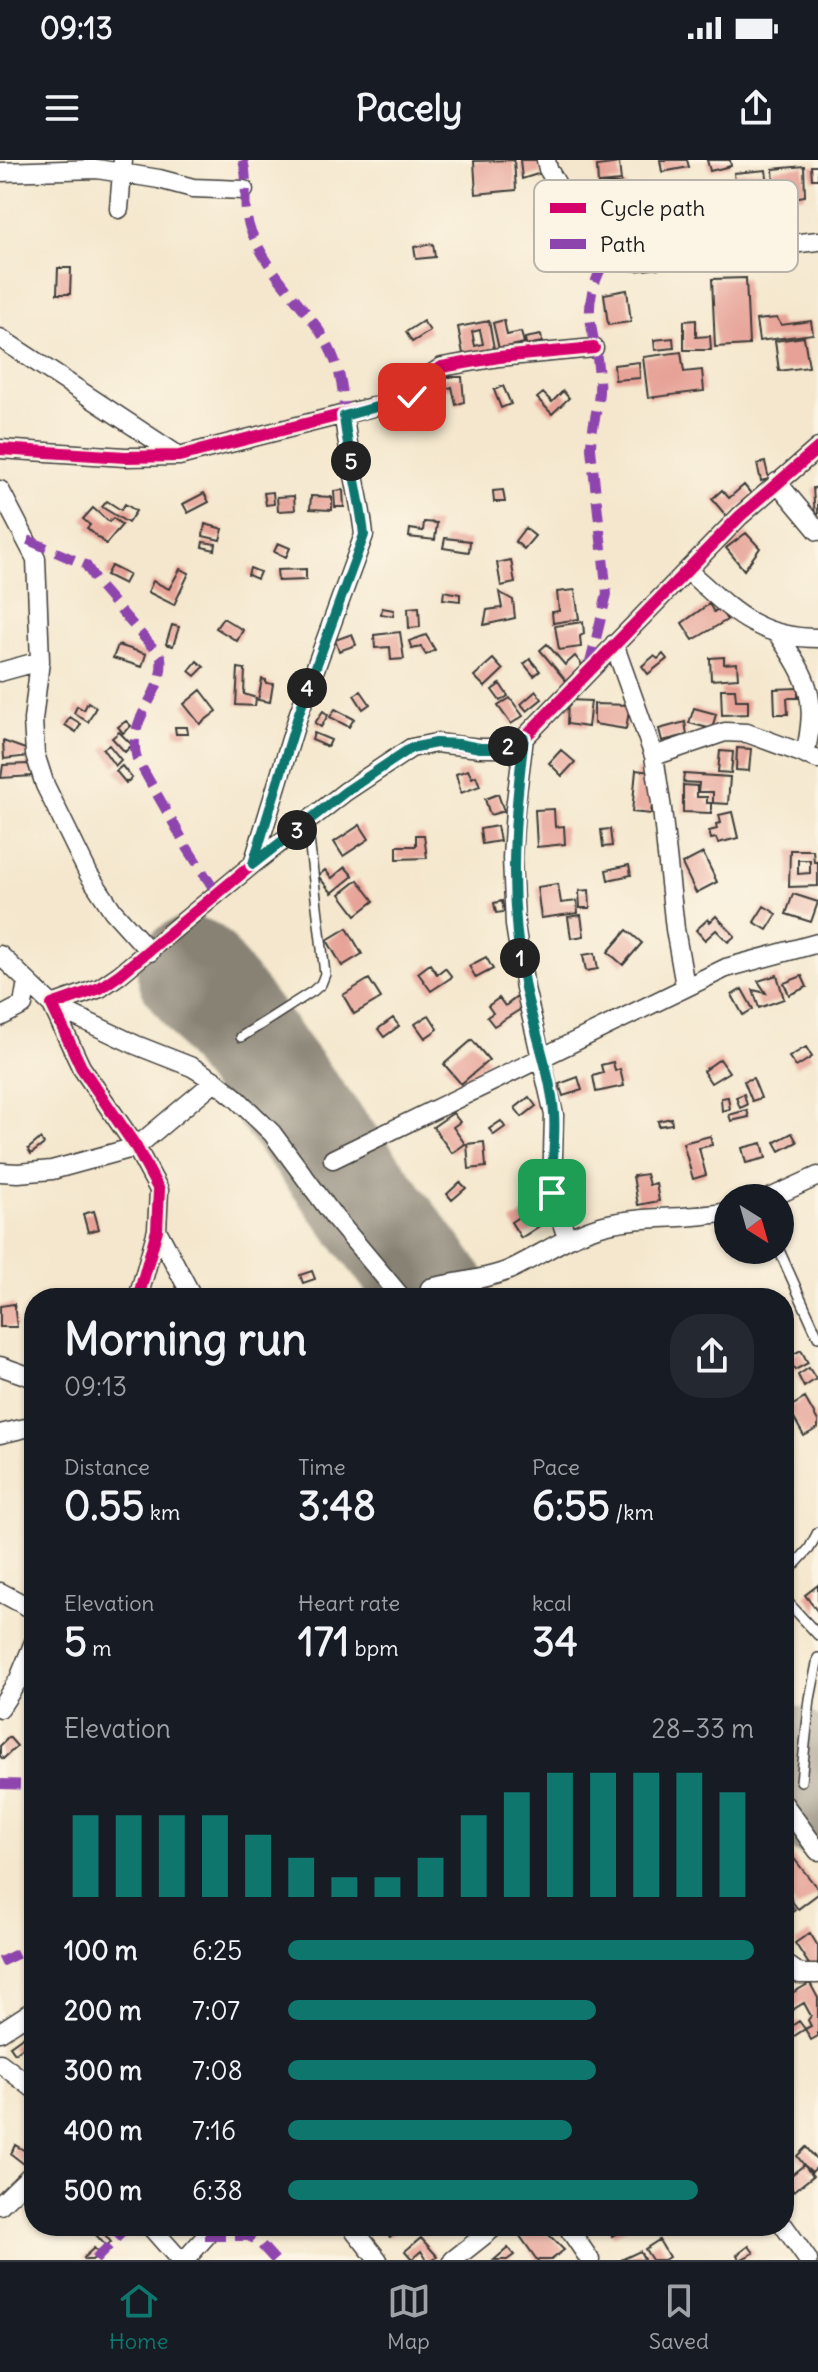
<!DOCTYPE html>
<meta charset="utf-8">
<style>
:root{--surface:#171b24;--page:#242831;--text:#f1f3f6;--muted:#9ea1a6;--line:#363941;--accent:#0f766e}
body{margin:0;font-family:Delius,sans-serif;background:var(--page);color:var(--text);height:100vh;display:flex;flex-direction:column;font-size:30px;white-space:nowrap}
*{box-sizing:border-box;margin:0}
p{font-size:26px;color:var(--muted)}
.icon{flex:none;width:44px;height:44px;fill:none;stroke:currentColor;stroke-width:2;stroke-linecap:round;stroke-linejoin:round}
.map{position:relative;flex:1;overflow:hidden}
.sheet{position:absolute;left:24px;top:1128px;width:770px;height:948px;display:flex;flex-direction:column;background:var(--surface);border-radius:32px;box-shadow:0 2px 6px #0004}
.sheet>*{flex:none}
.needle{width:52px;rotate:143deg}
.fabs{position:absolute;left:714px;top:1024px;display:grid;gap:16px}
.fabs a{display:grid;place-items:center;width:80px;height:80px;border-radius:50%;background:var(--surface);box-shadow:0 2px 6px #0004;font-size:40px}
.pin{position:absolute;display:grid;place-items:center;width:68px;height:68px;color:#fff;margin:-34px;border-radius:16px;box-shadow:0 4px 12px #0006}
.km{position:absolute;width:40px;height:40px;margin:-20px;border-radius:50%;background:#222;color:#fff;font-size:22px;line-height:40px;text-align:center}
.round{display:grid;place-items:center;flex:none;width:84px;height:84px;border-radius:32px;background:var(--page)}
.head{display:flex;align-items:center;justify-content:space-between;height:136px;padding:0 40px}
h1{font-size:44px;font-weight:700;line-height:60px}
.figures{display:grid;grid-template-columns:repeat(3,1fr);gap:12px;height:136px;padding:8px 40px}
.figures div{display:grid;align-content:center}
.figures b{font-size:40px;font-weight:700}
.figures small{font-size:22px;font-weight:400}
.figures p{font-size:22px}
.chart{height:224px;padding:16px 40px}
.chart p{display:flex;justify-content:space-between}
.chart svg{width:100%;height:144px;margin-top:8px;stroke:var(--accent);stroke-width:6}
ul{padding:0 40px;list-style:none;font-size:26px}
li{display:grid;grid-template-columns:128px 96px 1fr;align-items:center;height:60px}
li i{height:20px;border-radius:10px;background:var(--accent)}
.status{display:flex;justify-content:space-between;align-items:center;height:56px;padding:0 40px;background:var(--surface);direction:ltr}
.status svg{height:22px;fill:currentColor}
header{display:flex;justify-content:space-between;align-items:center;height:104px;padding:0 40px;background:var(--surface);font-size:36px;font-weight:700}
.tab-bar{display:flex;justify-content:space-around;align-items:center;height:112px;border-top:2px solid var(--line);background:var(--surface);font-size:22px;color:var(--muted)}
.tab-bar a{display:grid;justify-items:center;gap:4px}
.tab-bar .on{color:var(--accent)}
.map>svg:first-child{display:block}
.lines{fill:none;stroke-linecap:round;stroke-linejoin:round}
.runway{stroke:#888274;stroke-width:108}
.building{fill:#e7a297;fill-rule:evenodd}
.lane-casing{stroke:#3c3a37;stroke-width:12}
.street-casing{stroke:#3c3a37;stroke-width:21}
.lane{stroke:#fff;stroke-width:9}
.street{stroke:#fff;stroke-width:18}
.quiet{stroke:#8e44ad;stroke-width:10;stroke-dasharray:20 10;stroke-linecap:butt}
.cycleway-casing{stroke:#fcf5e5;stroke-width:17}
.cycleway{stroke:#d6006c;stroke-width:12}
.route-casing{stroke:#fff;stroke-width:16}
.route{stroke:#0f766e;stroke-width:10}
.key{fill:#fcf5e5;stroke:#b9b4a9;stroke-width:2}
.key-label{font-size:22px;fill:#1c1c1c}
</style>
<div class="status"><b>09:13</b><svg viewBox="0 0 49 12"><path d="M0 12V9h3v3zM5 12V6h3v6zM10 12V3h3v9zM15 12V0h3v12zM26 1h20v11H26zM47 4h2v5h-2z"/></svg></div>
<header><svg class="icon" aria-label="menu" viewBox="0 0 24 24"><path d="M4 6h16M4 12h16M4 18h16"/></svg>Pacely<svg class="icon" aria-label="share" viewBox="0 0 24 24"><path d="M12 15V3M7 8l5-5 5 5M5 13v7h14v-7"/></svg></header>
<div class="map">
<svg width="818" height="2100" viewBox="0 0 818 2100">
<rect width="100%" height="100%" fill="#fcf5e5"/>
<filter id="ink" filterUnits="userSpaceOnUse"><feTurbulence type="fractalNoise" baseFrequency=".0125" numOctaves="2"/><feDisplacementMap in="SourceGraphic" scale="16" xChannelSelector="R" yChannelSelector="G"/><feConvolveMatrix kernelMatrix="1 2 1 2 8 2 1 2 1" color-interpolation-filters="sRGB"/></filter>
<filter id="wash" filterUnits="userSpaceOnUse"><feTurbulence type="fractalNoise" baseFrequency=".006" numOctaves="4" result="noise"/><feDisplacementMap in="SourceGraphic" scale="32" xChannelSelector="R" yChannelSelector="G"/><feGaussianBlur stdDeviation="1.8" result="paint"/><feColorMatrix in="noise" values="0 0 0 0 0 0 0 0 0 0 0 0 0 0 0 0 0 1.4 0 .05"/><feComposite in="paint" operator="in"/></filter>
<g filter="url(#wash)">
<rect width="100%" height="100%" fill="#f4e7cd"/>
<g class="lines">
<path class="runway" d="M191 811 438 1138
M784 1598 818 1643"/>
</g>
<g id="blocks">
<path class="building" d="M514 0 516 30 476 34 474 1Z
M520 0H538L541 13 522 19Z
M660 0H687L689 7 662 12Z
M707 0H730L731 6 710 11Z
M619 3 621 21 599 23 626 25 627 41 599 44 597 6Z
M804 6 805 36 775 41 773 9Z
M811 6H818V19H812Z
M766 10 774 76 741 78 734 13Z
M433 84 435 97 416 99 414 87Z
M58 108H71L70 134H57Z
M746 118 749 185 715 187 712 119Z
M627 130 631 162 608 165 604 134Z
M777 158 781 165 811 161 813 174 759 181 756 160Z
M504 160 507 175 521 172 524 183 499 189 493 163Z
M696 160V177L710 176 711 190H684V161Z
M423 161 430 171 412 182 406 172Z
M489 161 495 194 464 199 458 167ZM480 170 483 184 475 186 472 172Z
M541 175 542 182 526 185 525 178Z
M804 177 809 207 779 211 775 181Z
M673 178 674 188 655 190 654 180Z
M681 192 684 212 702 210 704 231 648 238 643 197Z
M639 202 640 218 615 220 614 205Z
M442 217H462L464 242 456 245 452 227 442 230Z
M503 226 511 244 501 248 494 230Z
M563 231 569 238 552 254 537 238 543 233 552 242Z
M765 302 769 319 761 321 757 304Z
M744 325 753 336 728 358 712 339 722 330 729 338Z
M818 327V356H815L813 328Z
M343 330 344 347H335L334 331Z
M503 330 505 342H494L493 331Z
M273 332 274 344 266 345 264 333Z
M204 333 209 342 188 353 183 344Z
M294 336 295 350 278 351 277 337Z
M311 336 332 337V350L310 349Z
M107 341 121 350 125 344 136 351 128 363 102 347Z
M93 348 109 362 113 358 122 365 106 384 87 368 90 365 83 359Z
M424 362 437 363 435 380 409 377 410 369 423 371Z
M205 364 223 369 220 380 203 376Z
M525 368 535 376 524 389 515 381Z
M746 373 760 388 744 410 726 388Z
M445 378 470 381 469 392 443 388Z
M203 382 216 384 215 390 202 387Z
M278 383 290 388 286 397 274 392Z
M511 400 515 423 501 426 497 403Z
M111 406 129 415 124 424 106 415Z
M250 408 260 412 257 419 248 415Z
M180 409 189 413 174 445 148 432 153 421 169 429Z
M306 409V420L278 421 277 410Z
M575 430 579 459 553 463 552 452 559 451 557 432Z
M444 431 460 434V441L443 439Z
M499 432 513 440 515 458 484 465 487 450 502 448Z
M709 444 714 452 719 448 727 460 693 480 682 463Z
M419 447 420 467 409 468 408 448Z
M382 448 394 450 393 456 381 454Z
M223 458 243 470 237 481 216 468Z
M583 462 584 474 580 476 581 487 559 490 555 466Z
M172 465 179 467 173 486 166 484Z
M400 472 404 499 391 500 390 487 375 488 374 475Z
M352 474 356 485 339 491 335 480Z
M426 475 435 490 426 495 421 487 412 489 409 481Z
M547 484 565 505 575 496 583 506 566 521 540 490Z
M118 485 146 494 142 507 113 498Z
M663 494 667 499 648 514 642 506 654 496 658 499Z
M724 497V504L737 503 738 518 711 520 710 498Z
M493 499 503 510 485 527 474 516Z
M530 499 540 511 534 516 524 504Z
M197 501 204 507 195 516 189 511Z
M238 508 245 509 244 534 256 538 255 546 236 545Z
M262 519 266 520V523L273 524 270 542 258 540Z
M500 524 508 536 500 541 492 530Z
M798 528V538H787L788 554H775L774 529Z
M721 529H735L736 540H748V554L722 555Z
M201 530 217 551 200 564 184 544Z
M361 531 370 544 363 549 354 535Z
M536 531 542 539 527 551 521 544Z
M510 538 523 556 511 564 498 546Z
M568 540 591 541 588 567 567 564Z
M88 542 96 547 88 562 74 553 77 546 84 550Z
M594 544 630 545 626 569 594 564Z
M694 548 716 554 712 569 689 563Z
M335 549 354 559 349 567 330 557Z
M323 551 328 555 321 567 315 563Z
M70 557 81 564 76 572 65 565Z
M126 561 131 566 123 573 118 567Z
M685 562 687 575 662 581 659 569Z
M175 567H187L188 574H176Z
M119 572 132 585 125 592 112 578Z
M314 573 331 580 328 587 312 580Z
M3 581 28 590 30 596 4 599Z
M109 585 121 600 115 606 103 589Z
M737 588 751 589 749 611 736 610Z
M561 590 575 602 562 616 549 603Z
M720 591 733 592 731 613 718 612Z
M28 604 32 616 1 618 3 605Z
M122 606 132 618 126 623 116 611Z
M468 610 472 618 476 616 480 626 461 633 456 614Z
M636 610 650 612 655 616 651 654 632 652Z
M684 614 730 617 728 644 713 643V632H698L699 623 683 622Z
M683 625 697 626V637H707V643H711V653L683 652Z
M498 634 504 651 490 655 485 639Z
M554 649 555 667 564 666 565 684 537 687 535 650Z
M732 652 738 678 718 683 716 678 711 679 709 671 717 669 716 664 721 663 719 655Z
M360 665 369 679 343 696 334 682Z
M497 666 500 681 482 684 480 669Z
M610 669 612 686 603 687 601 670Z
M416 675H424L427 698 397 699V686H416Z
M790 690H813L814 702H818V726L789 727ZM798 700H810V713L798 714Z
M703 693 717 722 696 733 682 704Z
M629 705 631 715 608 720 606 710Z
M345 707 353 716 332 733 318 716 325 710 332 718Z
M358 720 374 741 356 755 340 734Z
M558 724 561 743 577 741 578 753 541 758 537 727Z
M589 730 590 748H580L579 731Z
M793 734 818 742 811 762 786 754Z
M502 741 504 752 496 753 494 743Z
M764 746 777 754 767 770 754 762Z
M581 755 584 776 571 778 568 757Z
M716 756 735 776 728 782 716 770 705 780 696 770 708 759 710 762Z
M347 768 362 794 342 806 327 780Z
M627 770 642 783 623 805 608 792Z
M595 793 598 809 586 811 583 795Z
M486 797 493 809 476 818 469 806Z
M430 804 437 814 445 808 452 817 431 831 418 813Z
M777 815 784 839 759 848 753 830 766 833 758 821Z
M802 816 807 827 789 835 784 823Z
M369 819 381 838 354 854 343 835Z
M742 829 753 849 743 855 732 835Z
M517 837 524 847 494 866 487 857 493 853 488 846 499 838 505 846Z
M429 855 438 869 425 878 415 864Z
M393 858 399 866 384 877 378 869Z
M472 880 489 900 461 924 444 904Z
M806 887 812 897 796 907 789 897Z
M720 899 729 912 711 923 703 911Z
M613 902 615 911 620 909 624 926 596 932 593 916 603 913 601 905Z
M578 917 582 930 563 936 559 924Z
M753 918 761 938 752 941 744 921Z
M744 934 747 945 740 948 736 937Z
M529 937 536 946 522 957 515 948Z
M728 937 730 949 722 951 721 938Z
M747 950 749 957 731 961 729 955Z
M453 953 460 962 453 967 465 984 452 993 433 967Z
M671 958 672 964 659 966 658 961Z
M501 961 505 967 494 975 489 969Z
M792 973 797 982 780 991 775 982Z
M710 976 712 985 699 988 706 1015 693 1019 683 983Z
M40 979 44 984 31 994 28 989Z
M484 982 486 1007 469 1009 467 984Z
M762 983 766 998 746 1003 742 988Z
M646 1014 649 1025 656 1023 659 1041 638 1045 633 1016Z
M460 1022 466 1028 452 1040 447 1034Z
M531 1049 541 1065 521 1078 511 1062Z
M94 1051 99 1069 88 1072 83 1054Z
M312 1111 315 1119 303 1123 300 1115Z
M14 1144 17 1167H0V1146Z
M801 1190 808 1203 795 1210 788 1197Z
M809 1208 816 1219 804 1227 798 1215Z
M805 1238 818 1261V1268L804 1276 788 1248Z
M818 1425V1452L805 1435Z
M9 1577 17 1586 3 1599 0 1596V1586Z
M784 1686 818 1729V1734L798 1749 784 1731Z
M784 1735 795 1750 784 1758Z
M810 1773 818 1786V1809L814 1812 795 1783Z
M810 1823 818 1838V1876L811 1880 805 1869 811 1866 808 1860 811 1856 804 1843 792 1850 785 1837Z
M799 1861 805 1869 791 1878 786 1870Z
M27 1874 32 1881 15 1893 10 1886Z
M34 1982V2003L28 2007 11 1994 15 1985 27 1992Z
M806 1987 818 2001V2006L812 2012 804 2005 813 2016 794 2031 785 2020 804 2005 797 1996Z
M381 2066H400L390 2077Z
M529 2066H540L564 2090 551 2100H537L520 2076Z
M613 2066H630L612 2076 610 2068Z
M101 2070 111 2082 106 2086 96 2075Z
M421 2078 437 2096 432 2100H427L421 2091 412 2099 405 2091Z
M659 2080 669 2097 664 2100H652L645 2089Z
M749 2086 754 2093 740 2100 737 2095Z
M94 2088 99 2094 92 2100H84L83 2098Z
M508 2088 514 2095 507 2100H494Z
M640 2091 644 2099 641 2100H621Z"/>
</g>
</g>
<g filter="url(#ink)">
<use href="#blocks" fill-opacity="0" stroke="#3c3a37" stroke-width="2"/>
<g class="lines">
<g class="lane-casing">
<path id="lane" d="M241 877 313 831 321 824 325 814 307 662
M779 1090 818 1177
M784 1416 809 1389 818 1372
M784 1438 818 1475
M801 1621 810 1539 818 1498"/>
</g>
<g class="street-casing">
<path id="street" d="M546 0 548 9C560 28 588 86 605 96 615 101 627 100 637 101L818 81
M0 12 97 9 159 19 193 28 244 30
M119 49 123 0
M0 178 179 296
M0 289 125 297 179 296 412 237 418 234 433 213 442 207 499 197 594 188
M777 322 818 371
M0 330 36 399 40 501 33 560 35 594 45 625 89 715 113 751 150 792
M688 411C731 449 755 478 818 478
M777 473C809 520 818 537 805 595
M614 484 654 596 662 649 675 769 685 826
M0 512 40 501
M524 578 515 649 512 698 515 765 525 828 554 955 552 1033 567 1078
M654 596 725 572 747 573 818 599
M253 704 299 553 364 375C360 335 348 296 344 256
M0 795 52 845 136 885 192 907 215 921 236 938 272 973 335 1058 402 1138
M0 857 23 845 27 821
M333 999 726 808 818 783
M0 1012 18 1013 52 1010 136 987 215 921
M770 1038 818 1016
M157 1070 193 1138
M430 1128C455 1122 485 1120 509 1110 541 1095 569 1074 604 1065 645 1055 687 1060 728 1052
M138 1138 157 1070 159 1030 136 987 81 907 52 845 100 828 119 815 253 704 345 632 411 588 436 583 480 588H505L524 578 740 356 818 288
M0 1206 34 1218
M0 1274 34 1266
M0 1432 34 1450
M0 1548 19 1519 34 1482
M784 1644 818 1691
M784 1803 800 1814H818
M0 1872 34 1850
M0 1903 34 1929
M0 2045 34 2012
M150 2066 180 2100
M351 2066 378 2100
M567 2066 590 2100
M784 2066 808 2100
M185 2100 215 2066
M453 2100 496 2066"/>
</g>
<use href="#lane" class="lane"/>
<use href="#street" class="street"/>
<path class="quiet" d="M243 0C251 28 238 47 254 78 287 147 345 168 344 256
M28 380 86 405 100 427 161 497C166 536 125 556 137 599L188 689 217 734
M589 507 607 434 591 289C591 265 601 243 599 219 596 163 576 153 607 97
M0 1624 34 1625
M0 1802 34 1786
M205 2076H248L257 2080 275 2100
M95 2100 128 2066"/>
<g class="cycleway-casing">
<path id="cycleway" d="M0 289 125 297 179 296 412 237 418 234 433 213 442 207 499 197 594 188
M138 1138 157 1070 159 1030 136 987 81 907 52 845 100 828 119 815 253 704 345 632 411 588 436 583 480 588H505L524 578 740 356 818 288"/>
</g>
<use href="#cycleway" class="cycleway"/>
</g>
</g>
<g class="lines" filter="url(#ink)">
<g class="route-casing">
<path id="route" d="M412 237 344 256C348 296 360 335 364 375L299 553 253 704 345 632 411 588 436 583 459 584 480 588H505L524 578C513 664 508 742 525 828 534 870 550 911 554 953 556 979 551 1007 552 1033"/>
</g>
<use href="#route" class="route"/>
</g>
<rect x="534" y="20" width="264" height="92" rx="12" class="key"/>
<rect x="550" y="43" width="36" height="10" fill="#d6006c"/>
<rect x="550" y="79" width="36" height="10" fill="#8e44ad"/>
<g class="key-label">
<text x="600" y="56">Cycle path</text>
<text x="600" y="92">Path</text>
</g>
</svg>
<div class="fabs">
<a><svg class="needle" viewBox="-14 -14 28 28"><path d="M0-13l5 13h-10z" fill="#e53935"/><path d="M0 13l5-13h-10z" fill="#9ea1a6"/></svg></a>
</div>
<div class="pin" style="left:552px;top:1033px;background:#1e9e55"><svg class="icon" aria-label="arrive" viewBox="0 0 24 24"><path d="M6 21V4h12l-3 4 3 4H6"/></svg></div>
<div class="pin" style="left:412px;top:237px;background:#d93025"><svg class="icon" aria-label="check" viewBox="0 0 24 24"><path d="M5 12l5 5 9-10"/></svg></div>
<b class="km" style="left:520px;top:798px">1</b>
<b class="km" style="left:508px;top:586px">2</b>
<b class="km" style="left:297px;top:670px">3</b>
<b class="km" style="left:307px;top:528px">4</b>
<b class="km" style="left:351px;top:301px">5</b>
<section class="sheet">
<div class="head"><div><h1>Morning run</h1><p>09:13</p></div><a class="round"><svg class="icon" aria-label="share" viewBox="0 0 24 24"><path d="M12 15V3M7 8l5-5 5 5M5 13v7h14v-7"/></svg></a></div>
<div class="figures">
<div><p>Distance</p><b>0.55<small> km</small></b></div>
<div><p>Time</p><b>3:48</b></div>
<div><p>Pace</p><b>6:55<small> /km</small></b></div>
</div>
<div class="figures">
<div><p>Elevation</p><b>5<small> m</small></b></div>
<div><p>Heart rate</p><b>171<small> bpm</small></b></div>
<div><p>kcal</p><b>34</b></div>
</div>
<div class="chart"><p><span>Elevation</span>28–33 m</p>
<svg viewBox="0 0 160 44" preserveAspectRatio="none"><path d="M5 44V19M15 44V19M25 44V19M35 44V19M45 44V25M55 44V32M65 44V38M75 44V38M85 44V32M95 44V19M105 44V12M115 44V6M125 44V6M135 44V6M145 44V6M155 44V12"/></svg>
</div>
<ul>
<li><b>100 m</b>6:25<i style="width:100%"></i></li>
<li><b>200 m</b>7:07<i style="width:66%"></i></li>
<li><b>300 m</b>7:08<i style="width:66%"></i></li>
<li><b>400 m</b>7:16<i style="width:61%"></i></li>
<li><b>500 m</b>6:38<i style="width:88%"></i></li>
</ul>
</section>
</div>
<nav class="tab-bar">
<a class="on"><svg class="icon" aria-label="home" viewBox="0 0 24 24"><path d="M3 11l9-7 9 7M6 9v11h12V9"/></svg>Home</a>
<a><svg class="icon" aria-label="map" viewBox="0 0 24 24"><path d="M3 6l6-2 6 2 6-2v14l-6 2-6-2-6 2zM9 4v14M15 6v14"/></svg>Map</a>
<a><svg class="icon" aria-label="saved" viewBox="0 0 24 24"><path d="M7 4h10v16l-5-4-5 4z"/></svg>Saved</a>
</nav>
